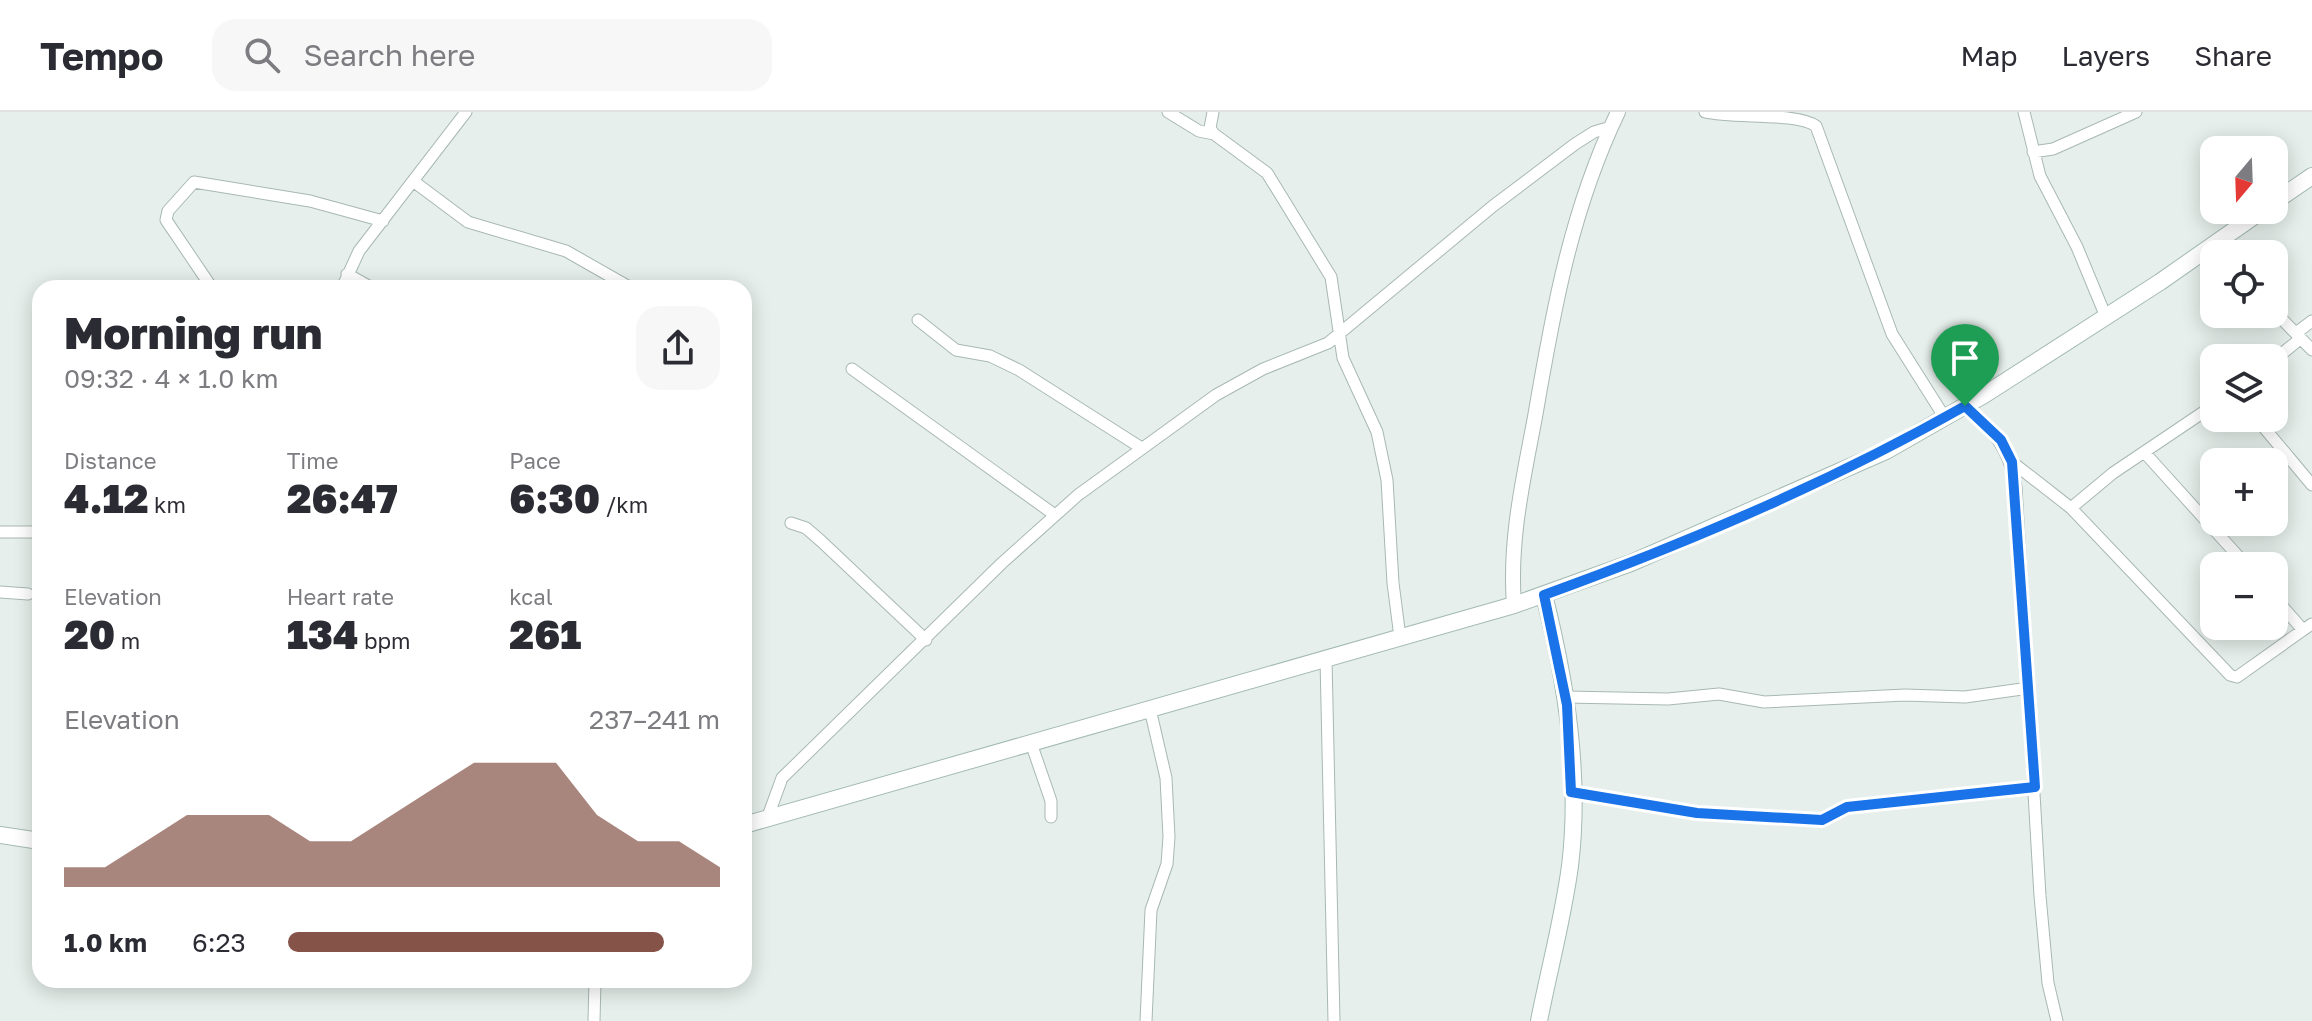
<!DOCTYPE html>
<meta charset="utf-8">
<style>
:root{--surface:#fff;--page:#f7f7f7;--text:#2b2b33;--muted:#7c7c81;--line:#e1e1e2;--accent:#855347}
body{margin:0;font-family:"Golos Text",sans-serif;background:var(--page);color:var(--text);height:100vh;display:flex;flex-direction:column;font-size:30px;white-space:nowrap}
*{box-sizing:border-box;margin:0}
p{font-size:26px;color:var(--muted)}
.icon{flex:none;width:44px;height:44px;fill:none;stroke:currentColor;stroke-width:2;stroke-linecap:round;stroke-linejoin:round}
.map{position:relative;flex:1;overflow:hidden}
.drawer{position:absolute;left:32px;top:168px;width:720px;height:708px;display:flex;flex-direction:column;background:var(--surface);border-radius:24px;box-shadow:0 4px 20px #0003}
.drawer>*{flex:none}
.needle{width:52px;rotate:199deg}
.controls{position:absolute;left:2200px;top:24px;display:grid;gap:16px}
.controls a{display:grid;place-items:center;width:88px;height:88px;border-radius:16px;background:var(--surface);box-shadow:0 4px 20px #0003;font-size:40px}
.pin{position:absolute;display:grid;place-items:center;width:68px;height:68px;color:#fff;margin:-82px -34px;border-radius:50% 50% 50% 0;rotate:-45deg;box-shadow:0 0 8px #0007}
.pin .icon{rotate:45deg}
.round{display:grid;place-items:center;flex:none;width:84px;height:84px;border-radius:24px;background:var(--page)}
.head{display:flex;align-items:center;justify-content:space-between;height:136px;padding:0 32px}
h1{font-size:44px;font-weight:800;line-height:60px}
.figures{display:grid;grid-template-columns:repeat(3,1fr);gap:12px;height:136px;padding:8px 32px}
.figures div{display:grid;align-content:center}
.figures b{font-size:40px;font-weight:800}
.figures small{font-size:22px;font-weight:400}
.figures p{font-size:22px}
.chart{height:224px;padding:16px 32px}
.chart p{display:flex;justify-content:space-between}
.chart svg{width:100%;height:144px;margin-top:8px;fill:var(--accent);opacity:.7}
ul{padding:0 32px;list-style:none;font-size:26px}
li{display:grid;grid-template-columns:128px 96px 1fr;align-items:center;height:60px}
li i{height:20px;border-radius:10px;background:var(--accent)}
header{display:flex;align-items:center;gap:48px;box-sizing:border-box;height:112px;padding:0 40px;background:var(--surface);border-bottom:2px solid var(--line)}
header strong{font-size:38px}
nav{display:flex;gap:44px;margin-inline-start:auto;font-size:28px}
.search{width:560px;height:72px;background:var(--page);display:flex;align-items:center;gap:20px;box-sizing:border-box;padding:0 28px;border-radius:24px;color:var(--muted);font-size:30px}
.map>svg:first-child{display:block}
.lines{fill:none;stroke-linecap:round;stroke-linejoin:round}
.minor-casing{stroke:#a8b8b2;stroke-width:13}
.tertiary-casing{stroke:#a8b8b2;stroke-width:16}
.secondary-casing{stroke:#a4bbb3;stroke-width:18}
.minor{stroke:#fff;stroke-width:11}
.tertiary{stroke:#fff;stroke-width:14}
.secondary{stroke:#fff;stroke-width:16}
.route-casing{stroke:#fff;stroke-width:16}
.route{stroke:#1a73e8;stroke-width:10}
</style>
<header>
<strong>Tempo</strong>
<div class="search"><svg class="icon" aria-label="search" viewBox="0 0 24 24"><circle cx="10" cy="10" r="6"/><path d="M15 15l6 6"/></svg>Search here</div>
<nav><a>Map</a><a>Layers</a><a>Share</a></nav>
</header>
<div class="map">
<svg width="2312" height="909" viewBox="0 0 2312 909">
<rect width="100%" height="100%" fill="#e6efeb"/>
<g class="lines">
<g class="minor-casing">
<path id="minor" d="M1168 0 1199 19 1214 22
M1213 0 1210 16 1214 22 1267 61 1331 165 1343 246 1377 320 1387 368 1393 471 1400 525
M1705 0C1734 7 1796 0 1816 14L1892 222 1945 306
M2024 0 2040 64 2077 135 2106 205
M2033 40 2053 37 2136 0
M413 69 468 110 566 139 631 176
M347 162 372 176
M212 176 166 108 168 99 194 70 310 89 383 109
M342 176 359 139 466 0
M2274 199 2312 238
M918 208 956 238 990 244 1019 258 1140 335
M2296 221 2312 209
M2274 248 2300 227
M852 257 1055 403
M1965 294C1994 318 2009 337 2016 375L2040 784 2048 871 2057 909
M2256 306 2312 373
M2144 340 2247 454
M2012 350 2071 396 2230 563 2237 565 2303 518
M2071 396 2113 361 2214 293
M791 411 806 416 821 429 926 528
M0 420H40
M0 480 28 482
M2274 485 2303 518 2312 512
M1326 547 1334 909
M1566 585 1668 587 1719 582 1764 590 1905 583 1965 585 2029 576
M1031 631 1051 689V705
M1571 680 1697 701 1822 708 1847 695 2035 675
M767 707 782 666 1002 451 1078 383 1216 283 1263 257 1328 231 1493 94 1575 32 1594 20 1611 15
M594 909 595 868
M1146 909 1151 798 1167 752 1169 725 1166 666 1150 597"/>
</g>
<g class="tertiary-casing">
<path id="tertiary" d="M1514 493C1509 428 1523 369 1535 305 1553 199 1571 98 1618 0"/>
</g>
<g class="secondary-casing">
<path id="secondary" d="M2274 90 2312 64
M744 713 1514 493 1631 451 1886 339 1984 283 2160 170 2263 98
M0 723 40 729
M1539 909C1549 858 1563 806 1570 754 1581 663 1566 570 1544 483"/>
</g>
<use href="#minor" class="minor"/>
<use href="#tertiary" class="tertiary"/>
<use href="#secondary" class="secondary"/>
</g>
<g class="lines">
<g class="route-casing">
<path id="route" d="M1965 294 2001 328 2012 350 2035 675 1847 695 1822 708 1697 701 1571 680 1567 593 1544 483C1688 431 1831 370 1965 294Z"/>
</g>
<use href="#route" class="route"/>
</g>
</svg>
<div class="controls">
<a><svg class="needle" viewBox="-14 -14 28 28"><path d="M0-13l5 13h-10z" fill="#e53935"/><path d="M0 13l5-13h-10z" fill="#7c7c81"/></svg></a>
<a><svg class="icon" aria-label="locate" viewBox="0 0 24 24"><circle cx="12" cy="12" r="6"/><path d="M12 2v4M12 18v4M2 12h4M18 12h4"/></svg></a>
<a><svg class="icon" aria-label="layers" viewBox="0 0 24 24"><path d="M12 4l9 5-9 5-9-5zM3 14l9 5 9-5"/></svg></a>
<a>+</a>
<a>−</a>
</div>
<div class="pin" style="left:1965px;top:294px;background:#1e9e55"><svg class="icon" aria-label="arrive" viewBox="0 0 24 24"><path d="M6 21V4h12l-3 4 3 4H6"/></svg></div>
<section class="drawer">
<div class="head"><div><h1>Morning run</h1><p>09:32 · 4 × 1.0 km</p></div><a class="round"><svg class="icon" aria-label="share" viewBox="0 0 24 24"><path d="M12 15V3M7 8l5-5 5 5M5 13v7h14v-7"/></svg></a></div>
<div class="figures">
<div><p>Distance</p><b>4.12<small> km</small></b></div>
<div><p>Time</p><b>26:47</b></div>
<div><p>Pace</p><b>6:30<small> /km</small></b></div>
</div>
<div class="figures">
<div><p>Elevation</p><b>20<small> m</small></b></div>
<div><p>Heart rate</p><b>134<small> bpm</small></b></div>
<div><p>kcal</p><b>261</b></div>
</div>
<div class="chart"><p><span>Elevation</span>237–241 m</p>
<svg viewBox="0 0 160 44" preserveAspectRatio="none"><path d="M0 44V38L10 38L20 30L30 22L40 22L50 22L60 30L70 30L80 22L90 14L100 6L110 6L120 6L130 22L140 30L150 30L160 38V44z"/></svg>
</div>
<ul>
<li><b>1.0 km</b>6:23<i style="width:87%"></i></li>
</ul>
</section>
</div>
